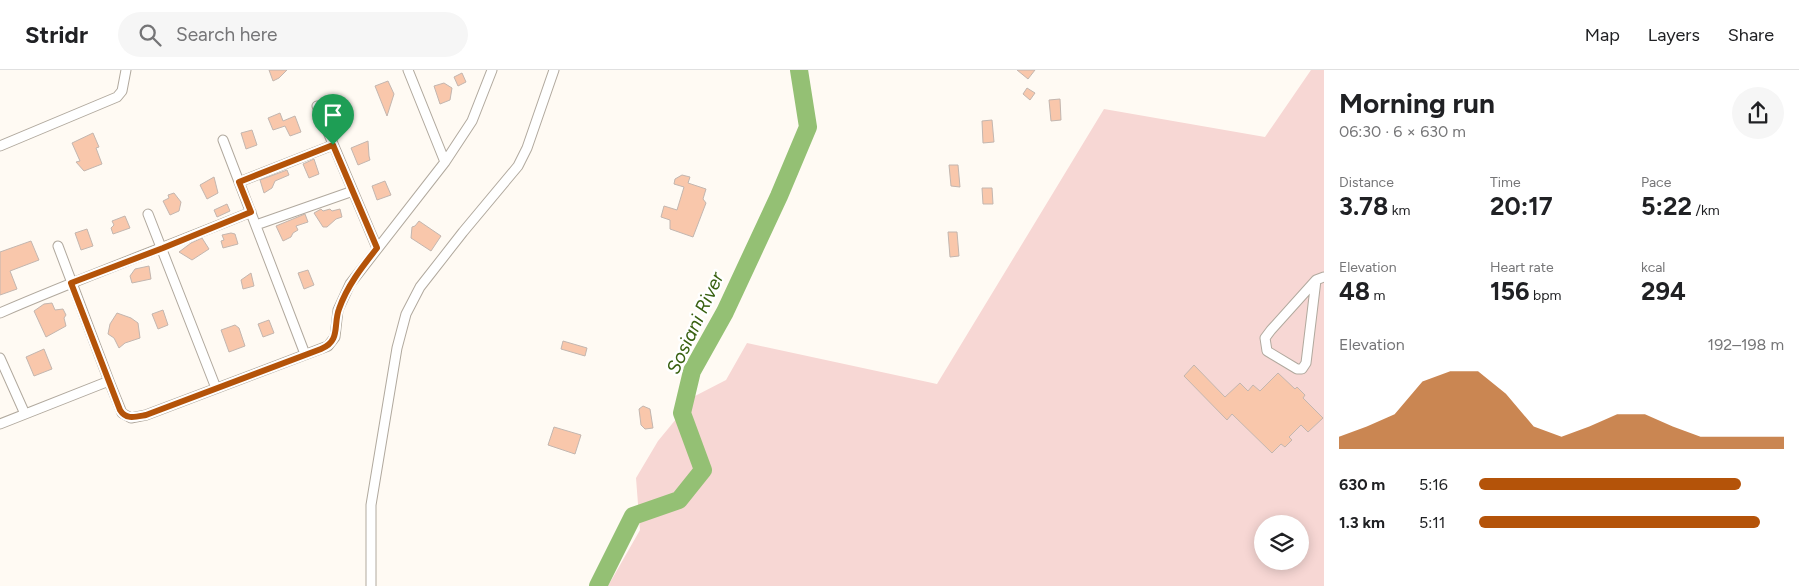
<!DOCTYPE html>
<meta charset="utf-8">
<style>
:root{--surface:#fff;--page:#f6f6f6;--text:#202124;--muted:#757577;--line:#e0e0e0;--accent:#b45309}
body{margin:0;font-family:Figtree,sans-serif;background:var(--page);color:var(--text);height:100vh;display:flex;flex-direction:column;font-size:19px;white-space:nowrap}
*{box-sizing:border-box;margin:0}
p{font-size:16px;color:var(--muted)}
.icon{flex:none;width:28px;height:28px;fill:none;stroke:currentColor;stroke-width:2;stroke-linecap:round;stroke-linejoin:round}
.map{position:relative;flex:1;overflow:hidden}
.drawer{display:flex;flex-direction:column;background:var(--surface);width:475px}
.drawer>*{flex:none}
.fabs{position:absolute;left:1254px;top:445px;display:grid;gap:10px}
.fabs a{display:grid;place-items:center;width:55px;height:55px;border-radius:50%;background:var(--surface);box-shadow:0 2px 12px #0003;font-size:25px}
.pin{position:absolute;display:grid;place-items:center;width:42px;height:42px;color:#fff;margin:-51px -21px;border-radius:50% 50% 50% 0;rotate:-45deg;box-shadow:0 0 5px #0007}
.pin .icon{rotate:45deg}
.round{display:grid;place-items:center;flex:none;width:52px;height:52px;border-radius:26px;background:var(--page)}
.summary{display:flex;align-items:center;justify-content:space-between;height:85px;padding:0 15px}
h1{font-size:28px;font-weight:700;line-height:38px}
.figures{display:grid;grid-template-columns:repeat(3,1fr);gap:8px;height:85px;padding:5px 15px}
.figures div{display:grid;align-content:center}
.figures b{font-size:25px;font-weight:700}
.figures small{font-size:14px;font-weight:400}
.figures p{font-size:14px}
.chart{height:140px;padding:10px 15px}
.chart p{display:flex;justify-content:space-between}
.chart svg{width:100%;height:90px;margin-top:5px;fill:var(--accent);opacity:.7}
ul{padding:0 15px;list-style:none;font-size:16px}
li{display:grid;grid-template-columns:80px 60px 1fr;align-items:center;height:38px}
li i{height:12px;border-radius:6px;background:var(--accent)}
header{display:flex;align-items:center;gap:30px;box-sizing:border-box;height:70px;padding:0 25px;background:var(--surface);border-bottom:1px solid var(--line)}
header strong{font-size:24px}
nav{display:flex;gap:28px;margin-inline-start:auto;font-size:18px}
.search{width:350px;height:45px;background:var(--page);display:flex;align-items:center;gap:12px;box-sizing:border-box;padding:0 18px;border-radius:28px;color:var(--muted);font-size:19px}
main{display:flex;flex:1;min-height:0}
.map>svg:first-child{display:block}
.green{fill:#f7d7d4;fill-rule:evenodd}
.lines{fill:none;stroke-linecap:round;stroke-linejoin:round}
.river{stroke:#94c074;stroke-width:18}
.building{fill:#f9c7ab;stroke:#c3b6af}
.street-casing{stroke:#b1a99e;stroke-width:11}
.street{stroke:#fff;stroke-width:9}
.route-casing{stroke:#fff;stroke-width:10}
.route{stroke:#b45309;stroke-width:6}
.labels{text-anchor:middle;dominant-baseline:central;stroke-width:5;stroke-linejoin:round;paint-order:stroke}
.water-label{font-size:19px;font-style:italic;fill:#386010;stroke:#fff}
</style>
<header>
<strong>Stridr</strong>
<div class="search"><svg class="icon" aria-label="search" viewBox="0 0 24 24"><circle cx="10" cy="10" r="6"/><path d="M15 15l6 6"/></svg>Search here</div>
<nav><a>Map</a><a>Layers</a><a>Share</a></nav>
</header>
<main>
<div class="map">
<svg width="1324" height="516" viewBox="0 0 1324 516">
<rect width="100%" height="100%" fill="#fffaf3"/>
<path class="green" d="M1311 0H1324V516H608L640 460 636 408 658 371 695 326 726 310 747 273 937 314 1104 39 1265 67ZM1262 454H1300V491H1262Z"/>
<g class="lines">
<path class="river" d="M598 516 633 446 679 430 703 400 682 343 692 301 725 242 779 126 808 57 799 0"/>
</g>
<path class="building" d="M269 0H287L279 8 273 11Z
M1017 0H1035L1028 9Z
M462 3 466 12 458 16 454 7Z
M388 11 394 24 387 46 375 16Z
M444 13 452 18 450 30 440 34 434 16Z
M1027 18 1035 23 1030 30 1023 24Z
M1060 29 1061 50 1051 51 1049 30Z
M347 31 353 46 344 50 337 35Z
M280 43 283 51 295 46 301 62 290 66 285 56 273 60 268 48Z
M992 50 994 72 983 73 982 51Z
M252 60 257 75 246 79 241 63Z
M93 63 99 77 96 78 102 94 84 101 76 92 80 91 72 73Z
M368 71 369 86 370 90 358 95 351 78Z
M314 89 319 104 309 108 303 94Z
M949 95H958L960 117 951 116Z
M287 100 289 105 275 111 272 118 264 123 260 110Z
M682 105 690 107 688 113 706 119 703 129 706 133 693 167 670 159V150L661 147 664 136 677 140 684 117 674 114 675 109Z
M214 107 218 123 207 129 200 115Z
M385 111 391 125 377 130 372 116Z
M982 118H992L993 134H983Z
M174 123 181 132 179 141 170 145 163 131 169 128 168 125Z
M227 134 230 141 217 147 214 140Z
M321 139 323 141 330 139 332 141 340 139 342 147 336 149 327 157H323L314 143Z
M305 144 308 152 296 156 298 160 293 163 291 167 283 171 276 156Z
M125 146 130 158 113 164 111 158 114 155 112 151Z
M419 151 441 166 431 181 411 168 412 157 415 156Z
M87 159 93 176 81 180 75 163Z
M948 162H957L959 186 950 187Z
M231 163 235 164 238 174 223 178 221 171 224 170 222 165Z
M202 168 209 179 192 190 179 182 191 173Z
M31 171 39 190 10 201 17 219 0 225V182Z
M149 196 151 209 132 213 130 206 135 199Z
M308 200 314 215 304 219 298 203Z
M251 203 254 216 243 219 241 210Z
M52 233 55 240 63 239 66 245 64 248 66 256 46 267 34 241 44 234Z
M163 240 168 255 158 259 152 244Z
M117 243 131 248 138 253 140 268 125 273 119 278 114 268 108 264 110 254Z
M269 250 274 263 263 267 258 254Z
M235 255 239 258 245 276 229 282 221 260Z
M563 271 587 278 585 286 561 279Z
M44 279 52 299 34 306 26 287Z
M1194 295 1225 327 1240 313 1248 321 1253 315 1260 321 1278 303 1295 319 1297 317 1305 325 1303 328 1323 348 1308 362 1301 355 1289 367 1292 370 1285 377 1281 374 1272 383 1232 344 1227 350 1184 306Z
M643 336 650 339 653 358 645 359 641 355 639 339Z
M554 357 581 365 575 384 548 375Z"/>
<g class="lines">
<g class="street-casing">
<path id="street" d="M408 0 445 92
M317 36 377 178
M223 70 305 284
M0 76 117 27 122 21 126 0
M239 112 333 75
M148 144 216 318
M256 155 353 121
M58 176 109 311
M1316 210 1271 260 1265 268 1267 281 1297 299H1302L1306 293 1316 210 1324 207
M0 243C83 207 168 176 251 142
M0 288 25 344
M0 354 109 311 122 343 131 348 146 345 328 276 335 267 338 240 350 214 445 92 472 51 492 0
M371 516V435L397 278 406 244 420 217 463 162 518 96 527 78 554 0"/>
</g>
<use href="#street" class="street"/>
</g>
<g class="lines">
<g class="route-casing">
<path id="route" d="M333 75 377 178C362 197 347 216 339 239 333 255 341 271 321 279L146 345C135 347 126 350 120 340L71 213 163 178 251 142 239 112Z"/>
</g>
<use href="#route" class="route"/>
</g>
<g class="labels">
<g class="water-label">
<text transform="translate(695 253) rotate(-65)">Sosiani River</text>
</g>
</g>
</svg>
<div class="fabs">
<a><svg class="icon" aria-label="layers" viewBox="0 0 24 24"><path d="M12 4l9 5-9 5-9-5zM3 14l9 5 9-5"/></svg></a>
</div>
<div class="pin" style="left:333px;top:75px;background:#1e9e55"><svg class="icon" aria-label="arrive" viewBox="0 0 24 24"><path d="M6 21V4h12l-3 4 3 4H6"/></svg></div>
</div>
<section class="drawer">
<div class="summary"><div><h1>Morning run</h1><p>06:30 · 6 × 630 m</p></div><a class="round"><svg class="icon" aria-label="share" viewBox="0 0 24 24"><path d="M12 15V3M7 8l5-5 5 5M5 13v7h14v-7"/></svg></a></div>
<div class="figures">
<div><p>Distance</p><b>3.78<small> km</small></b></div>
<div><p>Time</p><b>20:17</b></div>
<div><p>Pace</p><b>5:22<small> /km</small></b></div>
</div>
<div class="figures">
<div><p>Elevation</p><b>48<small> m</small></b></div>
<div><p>Heart rate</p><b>156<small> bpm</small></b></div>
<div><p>kcal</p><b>294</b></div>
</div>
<div class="chart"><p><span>Elevation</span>192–198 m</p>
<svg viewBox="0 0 160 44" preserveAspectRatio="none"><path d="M0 44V38L10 33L20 27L30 11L40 6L50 6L60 17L70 33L80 38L90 33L100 27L110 27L120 33L130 38L140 38L150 38L160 38V44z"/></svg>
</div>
<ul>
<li><b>630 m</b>5:16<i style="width:86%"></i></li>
<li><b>1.3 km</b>5:11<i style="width:92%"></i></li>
</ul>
</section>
</main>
